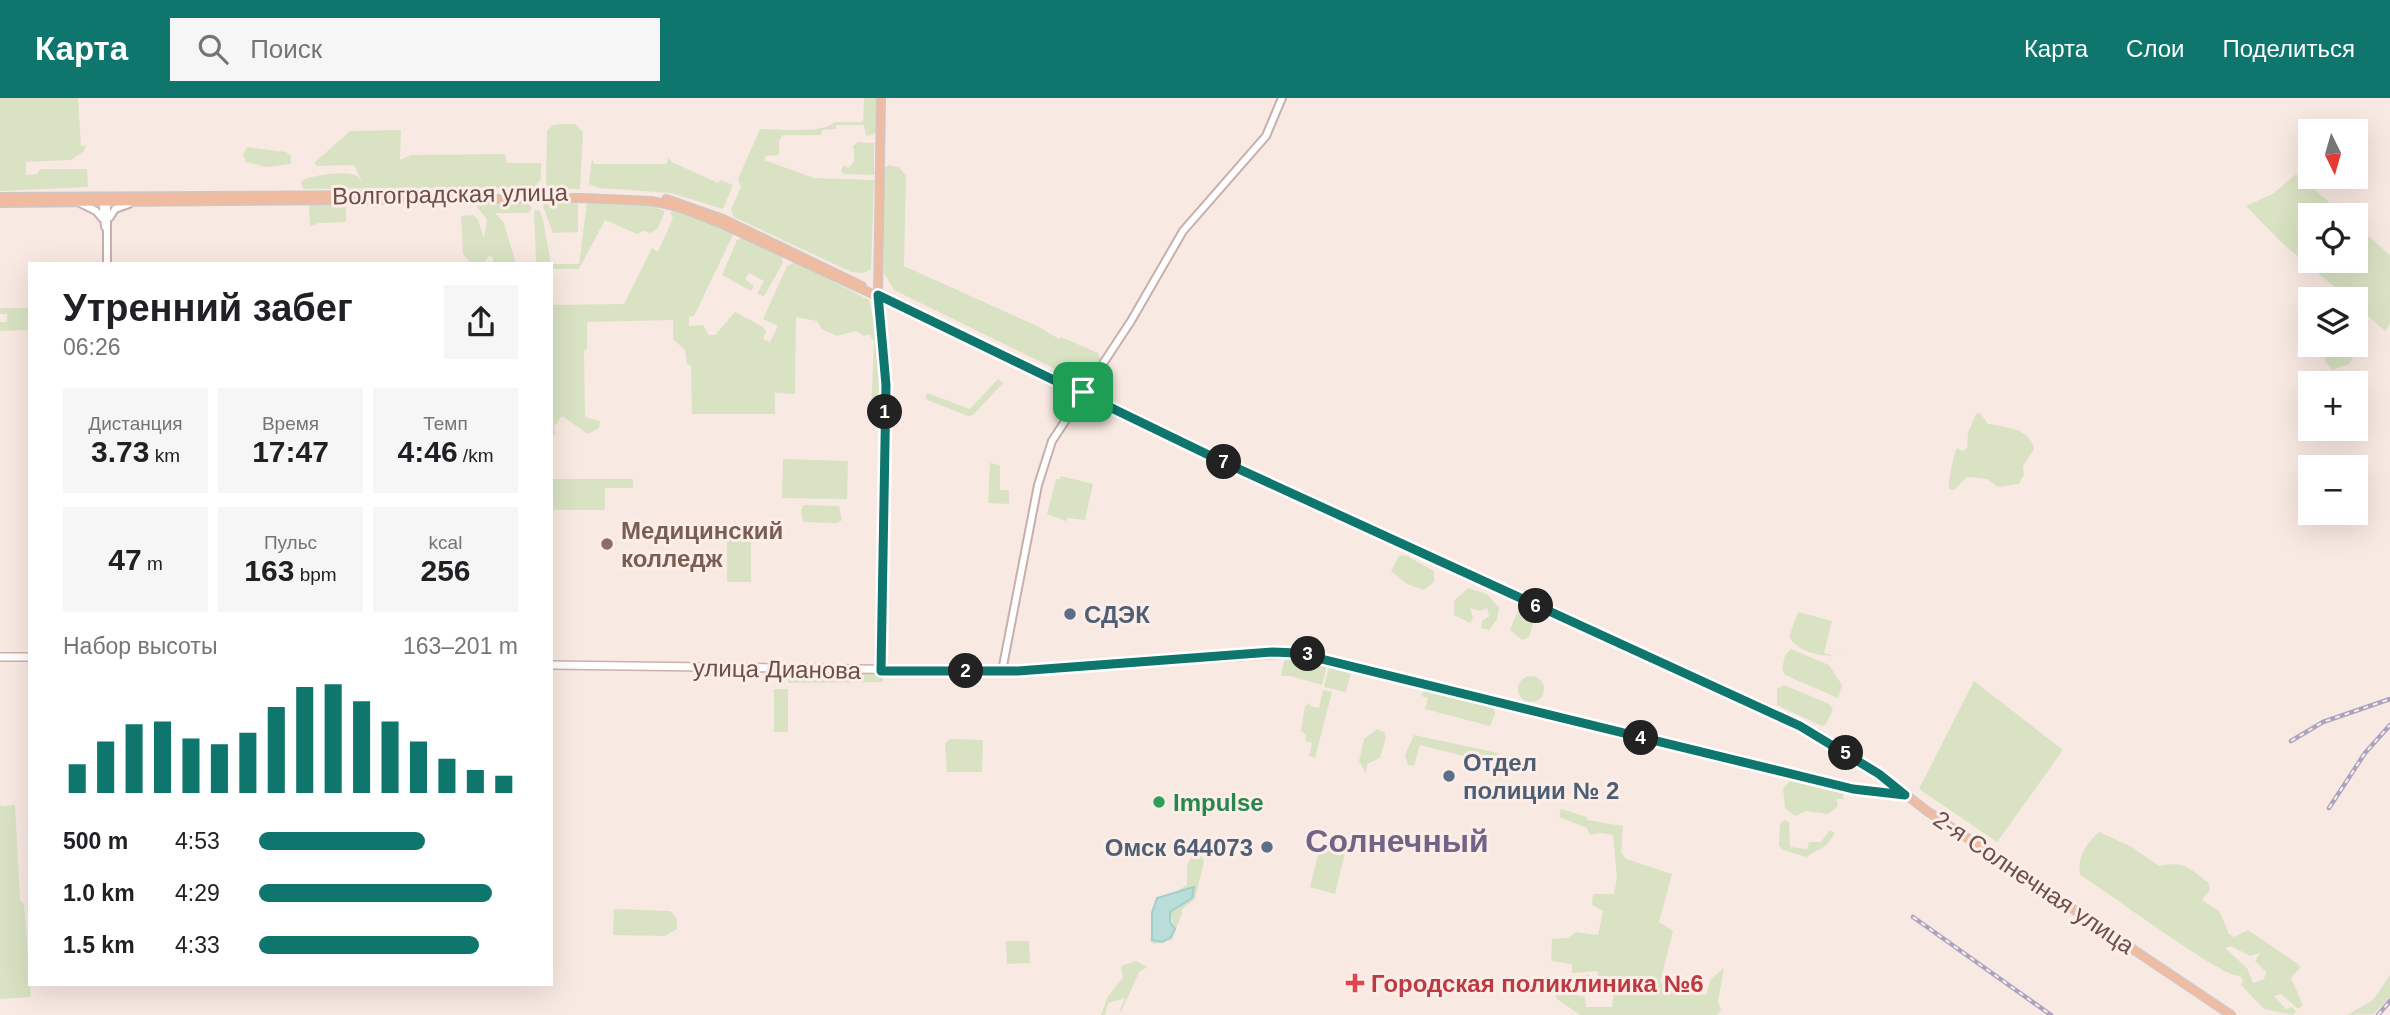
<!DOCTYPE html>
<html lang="ru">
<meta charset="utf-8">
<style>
:root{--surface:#fff;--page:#f6f6f6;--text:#202124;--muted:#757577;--accent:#0f766e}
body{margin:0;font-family:Helvetica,sans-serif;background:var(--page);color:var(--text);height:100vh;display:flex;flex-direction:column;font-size:26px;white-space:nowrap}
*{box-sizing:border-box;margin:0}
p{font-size:23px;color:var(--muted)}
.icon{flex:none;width:38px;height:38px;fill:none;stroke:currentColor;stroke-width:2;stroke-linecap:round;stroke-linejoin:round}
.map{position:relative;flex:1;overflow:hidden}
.drawer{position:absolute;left:28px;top:164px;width:525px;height:724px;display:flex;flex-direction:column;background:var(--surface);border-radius:0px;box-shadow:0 7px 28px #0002}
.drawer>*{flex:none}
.needle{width:46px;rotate:175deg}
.controls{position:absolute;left:2298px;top:21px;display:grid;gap:14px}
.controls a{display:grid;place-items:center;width:70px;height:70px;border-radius:0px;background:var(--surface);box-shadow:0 7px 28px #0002;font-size:35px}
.pin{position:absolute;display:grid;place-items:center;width:60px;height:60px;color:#fff;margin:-30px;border-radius:14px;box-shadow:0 4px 10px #0006}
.km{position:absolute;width:35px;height:35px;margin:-18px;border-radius:50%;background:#222;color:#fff;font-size:19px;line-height:35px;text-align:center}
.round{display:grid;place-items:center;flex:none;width:74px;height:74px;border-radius:0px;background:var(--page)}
.headline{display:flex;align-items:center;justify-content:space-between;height:119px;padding:0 35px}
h1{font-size:38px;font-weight:600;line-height:52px}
.stats{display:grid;grid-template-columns:repeat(3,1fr);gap:10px;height:119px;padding:7px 35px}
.stats div{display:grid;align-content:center;border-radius:0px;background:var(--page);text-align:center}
.stats b{font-size:30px;font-weight:600}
.stats small{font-size:19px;font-weight:400}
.stats p{font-size:19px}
.chart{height:196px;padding:14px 35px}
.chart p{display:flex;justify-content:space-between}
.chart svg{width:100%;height:126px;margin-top:7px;stroke:var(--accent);stroke-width:6}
ul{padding:0 35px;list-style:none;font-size:23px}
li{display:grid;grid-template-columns:112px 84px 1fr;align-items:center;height:52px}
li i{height:18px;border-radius:9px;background:var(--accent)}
header{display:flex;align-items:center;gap:42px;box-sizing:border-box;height:98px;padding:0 35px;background:var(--accent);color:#fff}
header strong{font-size:33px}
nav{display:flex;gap:38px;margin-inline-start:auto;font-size:24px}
.search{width:490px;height:63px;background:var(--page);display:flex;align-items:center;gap:18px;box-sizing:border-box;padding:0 24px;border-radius:0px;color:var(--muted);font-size:26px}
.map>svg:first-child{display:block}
.green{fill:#d9e3c3;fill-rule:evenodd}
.water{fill:#b9ded9;stroke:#a1cfc9;stroke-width:2}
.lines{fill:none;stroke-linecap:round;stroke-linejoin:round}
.tertiary-casing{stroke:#c7afab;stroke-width:10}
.secondary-casing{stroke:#ccb0ab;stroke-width:10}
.primary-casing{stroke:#d0c6c6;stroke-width:10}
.tertiary{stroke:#fff;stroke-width:6}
.secondary{stroke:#fff;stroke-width:7}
.primary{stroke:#efbca2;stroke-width:7}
.rail-casing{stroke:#aaa3bf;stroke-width:4.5}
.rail{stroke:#fceee7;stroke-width:2;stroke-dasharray:5;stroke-linecap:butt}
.route-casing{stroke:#fff;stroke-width:14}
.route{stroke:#0f766e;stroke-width:9}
.education-dot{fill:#8d6e63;stroke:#fceee7;stroke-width:2.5}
.service-dot{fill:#5c6f8a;stroke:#fceee7;stroke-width:2.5}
.leisure-dot{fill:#2e9e5b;stroke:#fceee7;stroke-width:2.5}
.health-dot{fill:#e0444e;stroke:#fceee7;stroke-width:2.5}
.labels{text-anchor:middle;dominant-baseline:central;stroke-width:6;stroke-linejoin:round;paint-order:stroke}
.street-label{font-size:24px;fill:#6c4e4c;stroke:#fceee7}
.education-label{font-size:24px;font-weight:bold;fill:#785e54;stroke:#fceee7;text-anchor:start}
.service-label{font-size:24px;font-weight:bold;fill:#4e5e75;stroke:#fceee7;text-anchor:start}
.leisure-label{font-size:24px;font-weight:bold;fill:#27864d;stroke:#fceee7;text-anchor:start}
.health-label{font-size:24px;font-weight:bold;fill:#be3a42;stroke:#fceee7;text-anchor:start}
.district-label{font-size:32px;font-weight:bold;fill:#726488;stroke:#fceee7}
</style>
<header>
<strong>Карта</strong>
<div class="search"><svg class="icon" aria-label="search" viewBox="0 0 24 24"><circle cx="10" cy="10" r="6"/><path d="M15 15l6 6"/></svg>Поиск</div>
<nav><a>Карта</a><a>Слои</a><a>Поделиться</a></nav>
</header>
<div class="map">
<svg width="2390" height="917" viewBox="0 0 2390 917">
<rect width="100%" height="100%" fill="#f8e9e2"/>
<path class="green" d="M0 0H78L81 48H86L84 53 71 62 26 64V77L37 76 40 71H87L88 89 0 93Z
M864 0H877V33L873 37 866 38 864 27H836V31L822 32 821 37H783L779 43V57L766 58 764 62 814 80 874 82 871 171 864 175 851 174 734 119 731 112 741 89 738 81 760 31C777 31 824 36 834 24H863Z
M560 26H575L583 34 580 91H551L546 86 547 33 553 27Z
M401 32 400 62 411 57 505 56 507 65H541V81L535 89 528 90 303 91 301 84C308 77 348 72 357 78 359 80 362 85 363 87L354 67 317 68 314 65 350 33Z
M858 44 874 45V77L844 76 841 73 844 67 848 70 854 64V50L852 49Z
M247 49 286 54 291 58V66L266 69 246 64 243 57Z
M669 60 672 64 718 85 720 82 733 87 723 111 671 95 599 90 589 86 592 61 594 66H666Z
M889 67 899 69 906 78 904 168 1039 229 1059 241 1061 239 1098 255 1101 262 1087 279 1076 281 894 192 884 175V70Z
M2296 76 2344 117H2310V163H2356V127L2390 157V226L2385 233 2356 207V201H2349L2283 146 2246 108 2274 95Z
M501 104 528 105 532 110 528 115H495L504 125 516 166H493V159L489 158 484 166 470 164 463 156 461 118 473 117 478 122 484 140 487 121 476 108Z
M546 104 578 106V134L553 135 543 108Z
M587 104 647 106 665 113 658 130 651 135 643 133 637 136 605 122 579 171H551V166H536L534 113 539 112 543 121 551 166H579Z
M309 107H346V124L319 125 310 128Z
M675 110 731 133 733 137 694 218 689 219V228L703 227 709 237H715L735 214 763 229 766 233 763 241 770 244 778 228 763 221 787 168 795 164 869 202 879 248 882 317H871L874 243 869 236 864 238 856 233 837 238 822 231 817 223 796 219 795 296 775 295V316H692L691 267 687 266 685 252 673 241V222L587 224V251L584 253 585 319 600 323 599 330 588 336 562 318 554 329 556 337H551V207L624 206 652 150 658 154 673 120 670 115Z
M742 140 781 158 783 165 764 198 757 196 764 183 749 175 745 181 754 188 751 193 722 177 737 142Z
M0 210H30V232L0 233V224H7V216H0Z
M2356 219 2365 228 2366 238 2349 266 2332 272 2324 262 2333 247H2356Z
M998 281 1003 285 973 317 968 318 925 301 927 295 970 311Z
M1980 315 1988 326C2006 329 2030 330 2034 351L2023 368 2024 377 2019 386 1998 389 1987 381 1967 379 1954 392 1949 391C1948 384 1954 355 1957 350L1963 353 1967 350 1968 335 1976 316Z
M783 361 848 363 847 401 782 400Z
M990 365 1000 367V392H1009V406L988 405Z
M1061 378 1093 386 1085 422 1068 420 1066 423 1047 416 1056 381H1060Z
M551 381H633V390H605V412H551Z
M804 407 839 408 842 422 837 425 803 424 801 412Z
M727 436H751V484H727Z
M1405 457 1434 473V484L1424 492 1407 486 1391 473 1399 458Z
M1468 490 1487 496 1499 510 1497 521 1489 532 1481 530 1482 523 1489 518 1487 510 1481 513 1470 510 1473 520 1470 525 1454 517V503Z
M1530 507 1537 513 1529 539 1522 542 1510 532 1519 510Z
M1798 514 1832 523 1824 555 1834 558 1849 555C1830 561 1800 557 1789 539Z
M1791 551 1829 567 1842 587 1838 600 1785 577 1782 572 1785 557Z
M1285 557 1328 563 1322 587 1291 578H1281Z
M1330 566 1352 571 1346 594 1324 589Z
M784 575 817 576 818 579V576H883V584L789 585Z
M1518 591a13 13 0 1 1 26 0a13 13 0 1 1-26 0Z
M1974 583 2063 652 1997 744 1919 691Z
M1784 587 1829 606 1833 611 1826 626 1822 628 1777 607V591Z
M1426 590 1492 607 1495 615 1490 628 1425 611 1428 600 1421 598Z
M774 591H788V634H774Z
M1323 592 1332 594 1315 660 1309 658 1312 645 1305 643 1306 637 1301 633 1305 608 1310 605V608L1319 610Z
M1377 631 1384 634 1386 640 1380 660 1367 666 1366 676 1359 663 1364 641Z
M1414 637 1498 655 1495 666 1420 647 1414 668 1408 667 1405 657Z
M950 641 983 642 982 674H947L945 645Z
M1790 683 1843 695V701H1836L1838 708 1828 716 1806 713 1795 718 1785 710 1783 690Z
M0 705 1 708 15 707 20 802 24 806 31 899 0 901Z
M1561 711 1587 719V722L1623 728 1621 754 1626 761 1672 776 1659 824 1673 833 1660 885 1696 891 1700 896 1706 897 1711 881 1724 870 1718 903 1721 912 1717 917H1580L1557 901 1553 891 1587 877 1591 878V885L1575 887 1574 896 1585 899 1586 909H1612L1614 890 1601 886 1597 873 1572 875V866L1551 863 1552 841 1568 840 1576 834 1598 837 1603 813 1592 807 1593 796H1614L1617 780 1613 737 1600 735 1590 737 1587 730 1559 719Z
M1785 722 1789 724 1790 749 1807 751 1809 744H1821L1830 732 1835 735 1827 747 1806 759 1783 752 1779 748 1780 725Z
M2099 734 2132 749 2159 768C2185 763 2187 769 2208 784L2210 792 2202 802 2220 814 2229 836 2234 839 2248 832 2298 866 2301 869 2291 880 2303 907 2298 911 2281 896 2274 898 2286 911 2292 909 2296 914 2293 917 2264 911 2241 887 2243 882 2240 878C2222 880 2107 793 2080 777 2077 759 2086 746 2099 734ZM2231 848 2250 858 2260 855 2255 863 2266 874 2264 881 2253 885 2247 870 2225 850Z
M1320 749 1345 755 1335 796 1310 789Z
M1192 757 1201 758 1204 763 1195 801 1182 811V815L1172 842 1153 846 1150 842 1151 838 1152 842 1171 839 1175 833 1170 815 1182 805 1187 793H1177L1187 787V768Z
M614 811 670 813 677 821V831L665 838 613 837Z
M1006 843H1029L1030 865 1007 866Z
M1136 863 1147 869 1139 874 1122 912 1119 915 1125 900 1108 905 1105 917H1101L1108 898 1123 880 1121 868Z
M2390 877V899L2374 916 2347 917 2373 902Z"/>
<path class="water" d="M1194 789 1192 800 1170 814V824L1175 831 1171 839 1162 844 1152 842V815L1157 800Z"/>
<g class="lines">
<g class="tertiary-casing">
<path id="tertiary" d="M102 101 105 129
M80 105 96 113 102 120
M110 119 115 111 129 106
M107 166V102
M878 197 886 287 881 573
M1002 573 1038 387 1052 343 1131 223 1183 133 1266 38 1282 0"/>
</g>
<g class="secondary-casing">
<path id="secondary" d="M0 559H30
M551 567 1002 573 1297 555 1853 691 1905 697"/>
</g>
<g class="primary-casing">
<path id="primary" d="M0 99 395 97
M666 101 723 121 862 188
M0 105 584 100 651 103 679 109 720 125 1083 294 1219 362 1800 628 1879 676 1927 713 2231 917
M878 197 881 0"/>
</g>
<use href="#tertiary" class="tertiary"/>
<use href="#secondary" class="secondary"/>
<use href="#primary" class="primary"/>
<g class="rail-casing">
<path id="rail" d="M2291 643 2323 624 2390 601
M2329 710 2365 655 2390 627
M1913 819 2051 917
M2378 917 2390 903"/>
</g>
<use href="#rail" class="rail"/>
</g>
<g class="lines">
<g class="route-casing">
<path id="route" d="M878 197 1219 362 1800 628 1879 676 1905 697 1853 691 1297 555 1273 554 1018 573H881L886 287Z"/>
</g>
<use href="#route" class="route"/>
</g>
<circle class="education-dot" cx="607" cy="446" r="7"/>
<g class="service-dot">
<circle cx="1070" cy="516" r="7"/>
<circle cx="1449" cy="678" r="7"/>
<circle cx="1267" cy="749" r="7"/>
</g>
<circle class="leisure-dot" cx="1159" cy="704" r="7"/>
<path class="health-dot" d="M1351.5 874.5h7v7h7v7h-7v7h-7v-7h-7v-7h7z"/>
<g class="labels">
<g class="street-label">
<text transform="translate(450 96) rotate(-1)">Волгоградская улица</text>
<text transform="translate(777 571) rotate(1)">улица Дианова</text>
<text transform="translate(2034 784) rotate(34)">2-я Солнечная улица</text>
</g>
<g class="education-label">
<text x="621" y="432">Медицинский<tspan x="621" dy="28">колледж</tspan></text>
</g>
<g class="service-label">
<text x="1084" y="516">СДЭК</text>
<text x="1463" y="664">Отдел<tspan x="1463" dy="28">полиции № 2</tspan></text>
<text x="1253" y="749" text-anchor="end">Омск 644073</text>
</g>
<g class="leisure-label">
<text x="1173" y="704">Impulse</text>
</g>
<g class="health-label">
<text x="1371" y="885">Городская поликлиника №6</text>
</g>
<g class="district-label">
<text x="1397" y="743">Солнечный</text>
</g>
</g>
</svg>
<div class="controls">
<a><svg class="needle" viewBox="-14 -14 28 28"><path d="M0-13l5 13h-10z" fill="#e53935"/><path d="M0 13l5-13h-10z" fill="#757577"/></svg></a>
<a><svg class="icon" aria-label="locate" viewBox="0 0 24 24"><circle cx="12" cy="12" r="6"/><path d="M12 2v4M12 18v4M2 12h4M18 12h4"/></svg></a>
<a><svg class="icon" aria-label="layers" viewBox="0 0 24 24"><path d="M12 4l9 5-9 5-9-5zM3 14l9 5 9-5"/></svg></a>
<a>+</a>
<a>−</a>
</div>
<div class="pin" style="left:1083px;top:294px;background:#1e9e55"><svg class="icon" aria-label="arrive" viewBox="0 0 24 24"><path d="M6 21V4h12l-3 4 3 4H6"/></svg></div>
<b class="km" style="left:885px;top:314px">1</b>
<b class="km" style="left:966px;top:573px">2</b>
<b class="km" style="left:1308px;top:556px">3</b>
<b class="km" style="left:1641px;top:640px">4</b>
<b class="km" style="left:1846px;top:655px">5</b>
<b class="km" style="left:1536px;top:508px">6</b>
<b class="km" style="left:1224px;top:364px">7</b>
<section class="drawer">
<div class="headline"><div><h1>Утренний забег</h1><p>06:26</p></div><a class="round"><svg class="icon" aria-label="share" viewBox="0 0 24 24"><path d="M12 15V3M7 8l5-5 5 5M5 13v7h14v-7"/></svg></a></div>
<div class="stats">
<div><p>Дистанция</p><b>3.73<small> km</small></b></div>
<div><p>Время</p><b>17:47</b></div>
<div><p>Темп</p><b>4:46<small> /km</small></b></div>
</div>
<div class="stats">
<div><b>47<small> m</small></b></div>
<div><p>Пульс</p><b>163<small> bpm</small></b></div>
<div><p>kcal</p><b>256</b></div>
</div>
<div class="chart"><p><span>Набор высоты</span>163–201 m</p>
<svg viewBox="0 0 160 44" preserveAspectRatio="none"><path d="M5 44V34M15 44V26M25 44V20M35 44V19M45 44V25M55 44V27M65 44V23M75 44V14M85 44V7M95 44V6M105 44V12M115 44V19M125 44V26M135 44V32M145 44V36M155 44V38"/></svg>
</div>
<ul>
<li><b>500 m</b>4:53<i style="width:64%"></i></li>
<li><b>1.0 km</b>4:29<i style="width:90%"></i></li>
<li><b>1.5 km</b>4:33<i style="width:85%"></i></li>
</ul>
</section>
</div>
